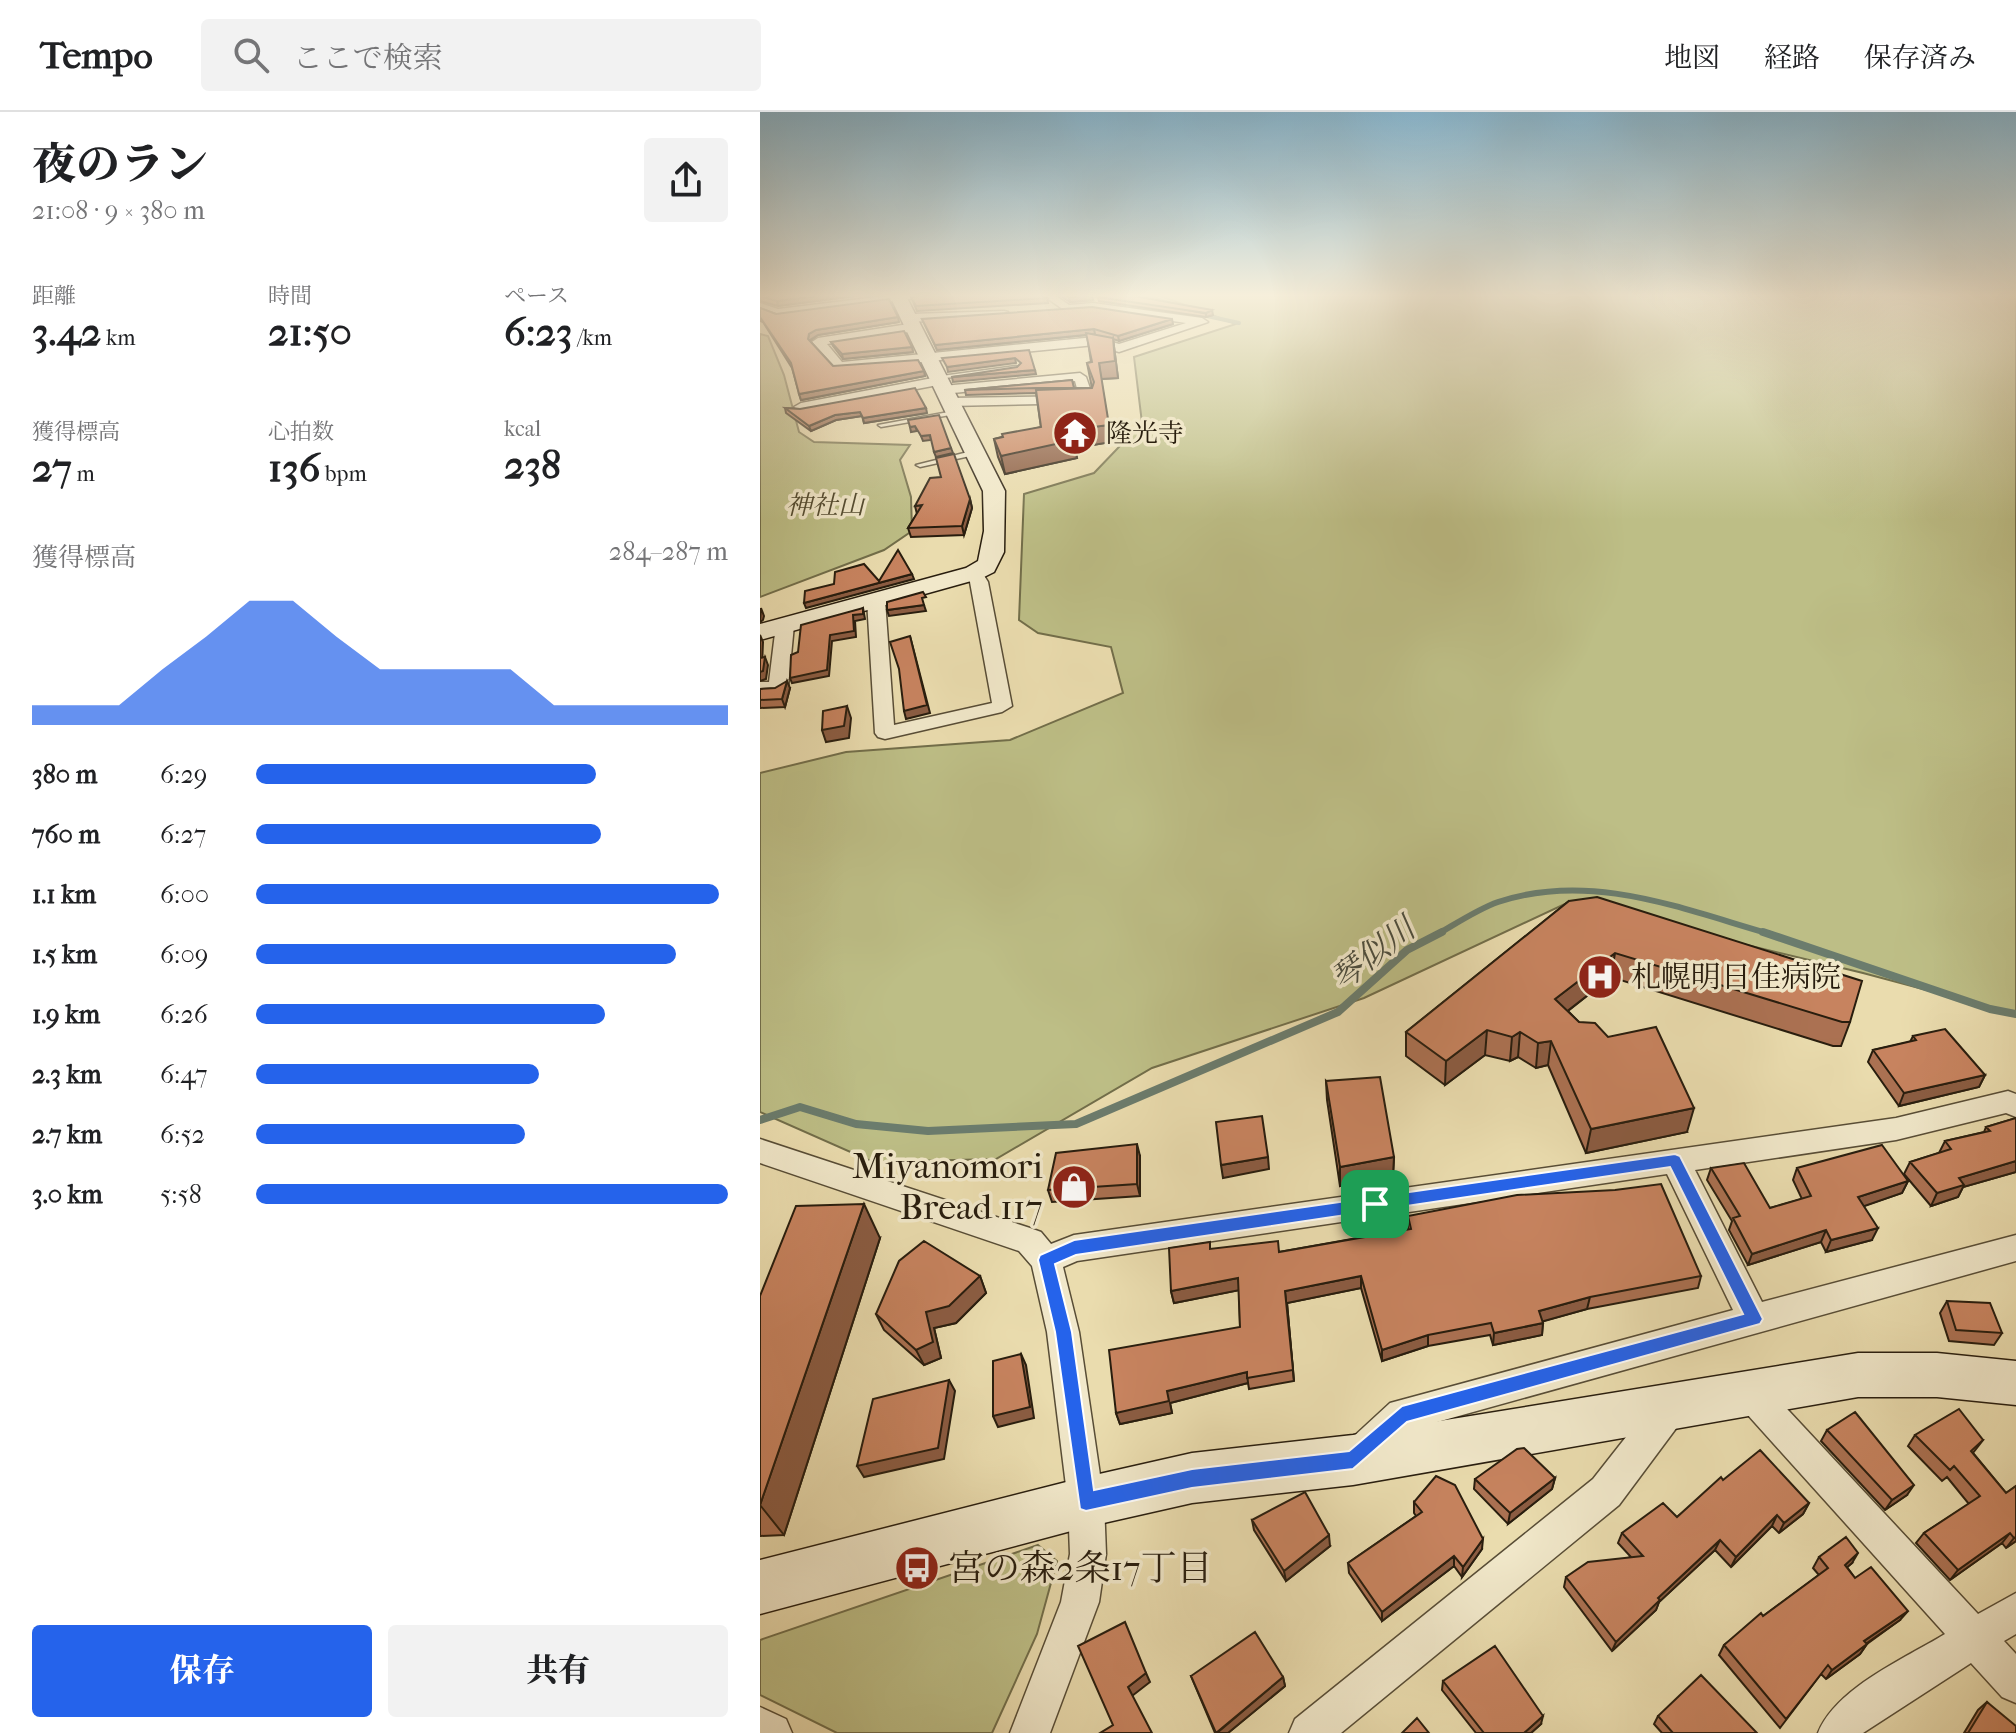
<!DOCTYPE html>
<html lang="ja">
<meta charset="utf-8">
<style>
:root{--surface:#fff;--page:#f2f2f2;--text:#202124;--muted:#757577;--line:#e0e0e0;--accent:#2563eb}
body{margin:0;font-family:"IM FELL French Canon","Noto Serif JP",serif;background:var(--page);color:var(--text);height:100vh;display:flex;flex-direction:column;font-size:30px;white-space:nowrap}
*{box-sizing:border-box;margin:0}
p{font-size:26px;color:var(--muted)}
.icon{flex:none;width:44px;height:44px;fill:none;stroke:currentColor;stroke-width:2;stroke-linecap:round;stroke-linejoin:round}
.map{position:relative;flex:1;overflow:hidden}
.panel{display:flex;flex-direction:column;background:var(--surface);width:760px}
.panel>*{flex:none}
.pin{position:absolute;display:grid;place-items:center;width:68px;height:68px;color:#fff;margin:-34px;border-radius:16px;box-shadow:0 4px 12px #0006}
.round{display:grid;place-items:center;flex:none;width:84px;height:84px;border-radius:8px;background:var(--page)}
.head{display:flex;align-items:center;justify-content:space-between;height:136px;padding:0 32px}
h1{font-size:44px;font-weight:800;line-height:60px}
.figures{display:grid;grid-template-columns:repeat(3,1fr);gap:12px;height:136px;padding:8px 32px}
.figures div{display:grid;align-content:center}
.figures b{font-size:40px;font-weight:800}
.figures small{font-size:22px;font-weight:400}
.figures p{font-size:22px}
.chart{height:224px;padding:16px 32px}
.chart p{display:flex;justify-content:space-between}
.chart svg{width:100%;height:144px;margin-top:8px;fill:var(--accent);opacity:.7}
.button{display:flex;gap:16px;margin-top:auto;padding:16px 32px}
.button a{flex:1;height:92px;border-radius:8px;background:var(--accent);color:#fff;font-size:32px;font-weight:800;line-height:92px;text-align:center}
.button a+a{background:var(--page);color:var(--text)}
ul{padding:0 32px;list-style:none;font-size:26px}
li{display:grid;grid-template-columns:128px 96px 1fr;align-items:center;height:60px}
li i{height:20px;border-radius:10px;background:var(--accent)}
header{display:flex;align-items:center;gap:48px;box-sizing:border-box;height:112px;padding:0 40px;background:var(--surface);border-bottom:2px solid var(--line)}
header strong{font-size:38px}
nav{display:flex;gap:44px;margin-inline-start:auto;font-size:28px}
.search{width:560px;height:72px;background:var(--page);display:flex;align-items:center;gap:20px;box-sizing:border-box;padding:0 28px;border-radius:8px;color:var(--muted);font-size:30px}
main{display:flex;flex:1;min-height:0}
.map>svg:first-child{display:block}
.green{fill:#bdbe86;stroke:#726e4a;stroke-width:2}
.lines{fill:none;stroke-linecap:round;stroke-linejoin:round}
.stream-far2{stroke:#6b7c6d;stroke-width:4}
.stream-far1{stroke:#6b7c6d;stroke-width:6}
.stream{stroke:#6b7c6d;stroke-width:8}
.lane-casing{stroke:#584d36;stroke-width:3}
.street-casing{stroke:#584d36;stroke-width:3}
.secondary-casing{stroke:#281d0e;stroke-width:3}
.lane{fill:#f1e8ca;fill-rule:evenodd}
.street{fill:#f1e8ca;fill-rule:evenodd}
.secondary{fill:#f1e8ca;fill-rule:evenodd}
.wall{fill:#ab7152;stroke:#281d0e;stroke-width:2}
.shaded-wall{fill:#8b5c42;stroke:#281d0e;stroke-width:2}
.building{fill:#c7835f;stroke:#281d0e;stroke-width:2}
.route{fill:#2563eb;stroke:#fff;stroke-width:2;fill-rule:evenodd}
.labels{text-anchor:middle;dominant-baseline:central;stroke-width:7;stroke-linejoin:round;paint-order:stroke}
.far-poi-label{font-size:26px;fill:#281d0e;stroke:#f1e8ca;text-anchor:start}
.far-park-label{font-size:26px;font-style:italic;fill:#554d32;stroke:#f1e8ca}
.poi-label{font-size:30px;fill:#281d0e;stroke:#f1e8ca;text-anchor:start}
.water-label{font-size:32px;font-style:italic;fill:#4a4c3e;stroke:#f1e8ca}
.near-poi-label{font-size:36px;fill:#281d0e;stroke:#f1e8ca;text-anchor:end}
</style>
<header>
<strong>Tempo</strong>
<div class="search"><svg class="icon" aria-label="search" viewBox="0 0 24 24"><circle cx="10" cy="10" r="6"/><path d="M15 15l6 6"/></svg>ここで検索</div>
<nav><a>地図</a><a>経路</a><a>保存済み</a></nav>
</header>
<main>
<section class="panel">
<div class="head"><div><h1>夜のラン</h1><p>21:08 · 9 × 380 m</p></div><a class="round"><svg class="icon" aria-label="share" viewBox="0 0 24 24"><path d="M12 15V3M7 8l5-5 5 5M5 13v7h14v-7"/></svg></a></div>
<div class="figures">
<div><p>距離</p><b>3.42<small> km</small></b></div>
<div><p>時間</p><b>21:50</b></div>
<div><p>ペース</p><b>6:23<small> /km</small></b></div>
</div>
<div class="figures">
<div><p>獲得標高</p><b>27<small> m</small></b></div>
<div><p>心拍数</p><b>136<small> bpm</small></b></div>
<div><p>kcal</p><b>238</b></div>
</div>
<div class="chart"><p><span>獲得標高</span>284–287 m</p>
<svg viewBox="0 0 160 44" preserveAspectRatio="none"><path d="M0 44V38L10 38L20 38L30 27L40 17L50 6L60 6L70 17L80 27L90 27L100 27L110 27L120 38L130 38L140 38L150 38L160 38V44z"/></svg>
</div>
<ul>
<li><b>380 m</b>6:29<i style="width:72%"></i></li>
<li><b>760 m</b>6:27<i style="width:73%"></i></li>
<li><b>1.1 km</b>6:00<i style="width:98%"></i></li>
<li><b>1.5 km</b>6:09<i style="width:89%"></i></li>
<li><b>1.9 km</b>6:26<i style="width:74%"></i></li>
<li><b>2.3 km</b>6:47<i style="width:60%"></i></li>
<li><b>2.7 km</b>6:52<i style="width:57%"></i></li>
<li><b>3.0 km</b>5:58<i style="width:100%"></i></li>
</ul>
<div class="button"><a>保存</a><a>共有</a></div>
</section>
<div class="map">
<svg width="1256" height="1621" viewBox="0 0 1256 1621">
<rect width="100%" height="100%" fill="#eadcae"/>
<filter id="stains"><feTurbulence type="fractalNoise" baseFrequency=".0025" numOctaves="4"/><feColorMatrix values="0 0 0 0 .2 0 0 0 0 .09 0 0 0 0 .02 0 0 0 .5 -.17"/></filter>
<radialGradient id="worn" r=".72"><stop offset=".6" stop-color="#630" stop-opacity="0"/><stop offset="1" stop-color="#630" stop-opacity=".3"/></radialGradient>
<path class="green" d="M395 182H1256V902L1103 861 809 790 604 886 392 956 236 1047 113 1050 0 1000V661L86 640 250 628 363 581 351 535 278 521 259 508 264 382 334 361 382 311 374 245 476 212Z
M0 222 8 224 24 263 39 320 54 330 150 333 140 348 151 385 152 419 124 438 0 485Z
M278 1433 297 1449 277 1522 232 1621H77L0 1583V1528Z"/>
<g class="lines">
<path class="stream-far2" d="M379 182 419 194
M438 202 479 211"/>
<path class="stream-far1" d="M678 822C697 811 718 797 738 790 831 759 922 797 1010 822"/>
<path class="stream" d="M1003 820 1230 897 1256 902
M0 1008 40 995 96 1012 168 1019 316 1012 578 900 647 838 682 820"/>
<g class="lane-casing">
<path id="lane" d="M256 254 259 256 258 257 177 267 174 265Z
M194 299 197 301 196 302 121 315 118 313Z
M216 338 220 340 219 342 160 355 156 353Z"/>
</g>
<g class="street-casing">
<path id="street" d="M142 182H171L165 185 17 204 0 198V191L18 197Z
M281 182H293L309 193 333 191 442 206 448 210 359 240 335 233 79 258 75 257 52 230 58 226 155 211 161 215 155 219 67 232 82 250 335 225 359 232 426 211 333 197 307 200Z
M244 199 248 200V204L151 210 145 206 151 202Z
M320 261 326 265 334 288 332 291 189 294 182 290 189 286 319 284 315 269 183 282 176 278 183 274Z
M178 265 183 266V272L41 299 34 295 41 291Z
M214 456 220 457 228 470 252 594 242 600 125 627 118 625 115 621 107 488 110 484H122L125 488 134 613 232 591 210 470 206 461Z
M25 508 34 513 28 575 18 581 0 582V570H9L16 513Z
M1248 979 1256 982V1005L1246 1001 1136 1028 935 1058 1002 1190 1256 1123V1149L652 1317 616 1350 604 1355 592 1350 587 1338 592 1326 630 1291 973 1198 907 1062 317 1149 303 1155 319 1220 344 1390 346 1442 339 1490 290 1621H250L301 1490 310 1442 308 1390 287 1220 272 1154 259 1139 0 1051V1027L270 1116 281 1120 291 1132 314 1123 1136 1006Z
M990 1265 1002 1270 1218 1502 1256 1481V1522L1244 1529 1256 1542V1591L1242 1585 1211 1551 1103 1621H1058C1076 1576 1144 1547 1185 1522L978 1292 973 1281 978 1270Z
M911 1279 923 1283 928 1295 923 1307 859 1393 581 1621H529L535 1607 833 1367 899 1283Z
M0 1595 26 1607 32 1621H0Z"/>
</g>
<g class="secondary-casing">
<path id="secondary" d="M129 182H145L245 379 244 440 234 460 222 466 0 528V512L206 456 218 449 224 419 223 379Z
M1098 1241H1177L1256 1249V1293L1177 1285H1098L593 1373 432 1391 326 1415 0 1502V1448L326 1365 432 1341 593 1323Z"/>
</g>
<use href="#lane" class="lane"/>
<use href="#street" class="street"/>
<use href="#secondary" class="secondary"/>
</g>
<path class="wall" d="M0 182H110L18 194 0 189Z
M298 182H330L332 183 333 188 310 190Z
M346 182 453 203 446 205 339 189 338 185Z
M165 183 287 186 288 191 157 199 151 185Z
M0 196 16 202 139 210 58 223 50 229 73 254 164 259 165 264 41 288 32 256 3 210 0 209Z
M162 207 413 212 359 229 353 227 358 266 341 267 351 330 315 336 317 346 245 362 238 345 234 327 281 315 276 281 206 283 205 278 312 268 314 276H332L327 251 331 250 327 223 177 238Z
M71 230 152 235 153 240 83 247 73 234Z
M25 296 40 297 167 301 104 311 102 304 76 308 51 319 26 301Z
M210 387 212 396 204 423 151 425 148 416 157 402 155 394Z
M30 576 25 595 0 596V577Z
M809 789 1090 910 1081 934H1073L851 865 808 899 927 1020 826 1041 788 953 776 956 758 945 750 949 725 943 685 973 646 944V920Z
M1153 924 1225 963 1219 975 1139 994 1108 950 1113 938 1150 930Z
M566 969 634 1045 633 1064 580 1074 567 988Z
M1256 1006V1060L1203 1075 1198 1085 1171 1094 1144 1062 1150 1050 1179 1041 1185 1029 1224 1020 1226 1015Z
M380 1044V1084L292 1090 288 1078Z
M951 1056 1010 1096 1042 1087 1033 1068 1037 1056 1148 1069 1142 1081 1103 1094 1112 1128 1066 1140 1061 1130 988 1153 969 1118 972 1109 947 1068Z
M648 1104 941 1164 938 1176 827 1197 783 1209 782 1223 733 1233 730 1223 668 1234 622 1249 601 1176 527 1191 534 1269 489 1277 488 1271 410 1291 412 1301 360 1312 356 1301 480 1215 479 1178 414 1191 411 1179 451 1137 519 1140 648 1117Z
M120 1126 24 1423 0 1424V1184Z
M220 1164 226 1181 196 1211 174 1216 181 1246 164 1253 124 1218 116 1202Z
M1187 1189 1242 1221 1234 1233 1189 1229 1180 1201Z
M1067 1318 1147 1383 1125 1398 1061 1329Z
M1155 1323 1223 1328 1213 1341 1246 1381 1256 1374V1429L1246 1436 1242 1431 1190 1468 1156 1431 1164 1421 1209 1392 1187 1365 1182 1369 1148 1334Z
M795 1366 792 1377 748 1412 714 1377 715 1367Z
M963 1368 1049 1391 1043 1402 1019 1421 1012 1414 971 1455 955 1438 899 1490 896 1498 852 1539 804 1475 806 1465 871 1445 858 1431 862 1421 917 1405Z
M654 1390 722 1437 702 1465 694 1454 622 1509 589 1461 588 1451 656 1404 654 1401Z
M492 1408 570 1434 526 1469 494 1418Z
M1059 1445 1092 1451 1087 1455 1095 1466 1140 1508 1107 1532 1100 1542 1066 1567 1061 1562 1020 1616 959 1543 964 1533 1059 1463 1053 1456Z
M431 1564 523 1565 525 1574 468 1621H455Z
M683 1569 781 1612 771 1621H716L682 1578Z
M1227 1590 1256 1621H1204L1218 1598Z
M898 1604 997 1621H902L894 1612Z"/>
<path class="shaded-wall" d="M71 182H110L18 194 17 189Z
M332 183 333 188 310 190 309 185Z
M452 198 453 203 446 205V201Z
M138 205 139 210 58 223 50 228V232L48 227 49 222 56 218Z
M412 207 413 212 359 229 358 224Z
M334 217 335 222 177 238 175 233Z
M353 226 358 266 341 267 339 251Z
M152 235 153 240 83 247 82 242Z
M255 246 256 251 188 260 187 255Z
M275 258 276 262 193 270 192 265Z
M164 259 165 264 41 288 39 282Z
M166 296 167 301 104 311 103 306Z
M100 300 102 304 76 308 51 319 49 314 75 303Z
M349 313 351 330 315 336 317 346 245 362 241 344 309 318Z
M155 314 157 319 151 320 150 315Z
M170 323 171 328 163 329 161 324Z
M191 336 193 341 176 345 174 340Z
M210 387 212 396 204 423 202 414Z
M152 462 154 467 46 496 44 491Z
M164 493 166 499 129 504 127 498Z
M1 496 4 504 3 508 0 510Z
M103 496 105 507 95 509 96 525 72 529 69 564 32 571 30 566 70 523 93 503Z
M0 523 3 530 2 554 0 549Z
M150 524 170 601 146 607 144 599Z
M5 545 8 553 6 567 0 569V560Z
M27 569 30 576 25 595 22 587Z
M87 594 91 606 89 626 66 630 62 618Z
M855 841 851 865 792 911 795 887Z
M727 918 725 943 685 973 686 949Z
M760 920 758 945 750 949 752 925Z
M791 929 788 953 776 956 778 931Z
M1225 963 1219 975 1139 994 1144 981Z
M934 996 927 1020 826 1041 831 1017Z
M377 1032 380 1044V1084L377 1072Z
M508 1045 509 1057 463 1066 461 1053Z
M634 1045 633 1064 580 1074V1055Z
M1256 1049V1060L1203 1075 1198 1085 1171 1094 1177 1081 1199 1066Z
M1148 1069 1142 1081 1093 1098 1098 1085Z
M104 1092 120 1126 24 1423 0 1393Z
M1118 1116 1112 1128 1066 1140 1071 1128Z
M1066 1118 1061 1130 988 1153 992 1142Z
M220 1164 226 1181 196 1211 174 1216 181 1246 164 1253 156 1238 166 1200Z
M601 1164V1176L527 1191 534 1269 525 1179Z
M478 1166 480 1178 414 1191 411 1179Z
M830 1185 827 1197 777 1211 779 1199Z
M783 1211 782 1223 733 1233 734 1221Z
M668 1223V1234L622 1249V1238Z
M261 1242 266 1253 274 1306 238 1315 233 1304Z
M487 1260 488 1271 410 1291 412 1301 360 1312 356 1301 407 1279Z
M189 1268 195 1279 184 1347 104 1365 97 1354Z
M795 1366 792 1377 748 1412 750 1401Z
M1154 1373 1147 1383 1125 1398 1132 1388Z
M1049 1391 1043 1402 1019 1421 1024 1411Z
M1017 1403 1012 1414 971 1455 976 1445Z
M1250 1421 1242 1431 1190 1468 1198 1458Z
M569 1423 570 1434 526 1469 524 1459Z
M1256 1425V1429L1246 1436 1254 1426Z
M723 1427 722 1437 702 1465 703 1455Z
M960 1428 955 1438 899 1490 896 1498 852 1539 856 1530 898 1486Z
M1098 1441 1092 1451 1078 1463 1085 1453Z
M694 1444V1454L622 1509V1500Z
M1148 1499 1140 1508 1097 1538 1104 1529Z
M1107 1532 1100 1542 1066 1567 1072 1558Z
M386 1561 390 1570 372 1584 368 1575Z
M523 1565 525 1574 468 1621H457Z
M783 1604 781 1612 771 1621H764Z"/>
<path class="building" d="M0 182H71L17 189 0 184Z
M166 182H280L287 186 156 194 151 185Z
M304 182H330L332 183 309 185Z
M346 182H363L452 198 446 201 338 185Z
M129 187 138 205 56 218 49 222 48 227 73 254 158 248 164 259 39 282 31 251 0 205V196L16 202Z
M332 195 412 207 358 224 334 217 175 233 162 207Z
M144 219 152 235 82 242 71 230Z
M326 221 353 226 355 249 339 251 349 313 309 318 314 328 241 344 234 327 243 325 242 322 281 315 276 278 332 276 334 270 327 251 332 250Z
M269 238 275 258 192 265 257 255 261 251 255 246 187 255 182 246Z
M312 268 314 276H276L205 278Z
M155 276 166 296 103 306 100 300 75 303 49 314 25 296 40 297Z
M179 303 191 336 174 340 170 323 161 324 155 314 150 315 148 308Z
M194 342 210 387 202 414 148 416 162 393 155 394 170 366 181 365 176 346Z
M138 438 152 462 44 491 45 479 74 472 75 460 104 452 119 469Z
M163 480 166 485 162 486 164 493 127 498V490Z
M103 496V502L93 503 94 519 70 523 67 558 30 566 31 543 38 540 41 513Z
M150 524 167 593 144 599 139 557 130 530Z
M5 545 3 559 0 560V546Z
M27 569 22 587 0 588V577L15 576Z
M87 594 84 614 62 618 63 599Z
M837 785 1102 869 1090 910H1082L855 841 795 887 819 910 835 911 848 925 896 915 934 996 831 1017 791 929 778 931 760 920 752 925 727 918 686 949 646 920 809 789Z
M1185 917 1225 963 1144 981 1113 938 1156 928 1153 924Z
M620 965 634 1045 580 1055 566 969Z
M502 1004 508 1045 461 1053 456 1010Z
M1256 1006V1049L1199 1066 1204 1073 1177 1081 1150 1050 1191 1037 1185 1029 1230 1019 1226 1015Z
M377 1032V1072L288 1078 296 1041Z
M1122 1033 1148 1069 1098 1085 1118 1116 1071 1128 1066 1118 992 1142 973 1106 980 1104 951 1056 984 1051 1010 1096 1051 1084 1037 1056Z
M901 1072 941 1164 830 1185 779 1199 783 1211 734 1221 731 1211 668 1223 622 1238 601 1164 525 1179 533 1258 487 1266V1260L407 1279 409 1289 356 1301 349 1238 480 1215 478 1166 411 1179 409 1136 450 1130V1137L518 1129 519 1140 651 1117 648 1104 757 1083 855 1078Z
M104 1092 0 1393V1184L36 1094Z
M164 1129 220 1164 189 1194 166 1200 173 1230 156 1238 116 1202 139 1149Z
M1187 1189 1230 1191 1242 1221 1196 1218Z
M261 1242 270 1295 233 1304V1249Z
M189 1268 178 1336 97 1354 113 1287Z
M1199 1297 1223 1328 1211 1339 1246 1381 1256 1374V1425L1254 1426 1250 1421 1198 1458 1164 1421 1220 1384 1194 1354 1190 1358 1155 1323Z
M1095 1300 1154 1373 1132 1388 1067 1318Z
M764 1336 795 1366 750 1401 715 1367 757 1337Z
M1000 1338 1049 1391 1024 1411 1017 1403 976 1445 960 1428 898 1486 900 1488 856 1530 806 1465 828 1450 883 1444 862 1421 903 1391 917 1405 961 1365 963 1368Z
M676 1364 695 1373 723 1427 703 1455 694 1444 622 1500 588 1451 662 1400 654 1390Z
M545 1380 569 1423 524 1459 492 1408Z
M1086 1425 1098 1441 1085 1453 1095 1466 1111 1455 1148 1499 1104 1529 1107 1532 1072 1558 1068 1553 1026 1607 964 1533 1001 1501 1003 1504 1068 1456 1059 1445Z
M365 1510 386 1561 368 1575 392 1621H340L353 1613 318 1534Z
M495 1520 523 1565 456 1621 431 1564Z
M735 1534 783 1604 764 1621H724L683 1569Z
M941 1563 997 1621H913L898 1604Z
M1227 1590 1256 1614V1621H1208Z
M657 1606 669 1621H642Z"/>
<linearGradient id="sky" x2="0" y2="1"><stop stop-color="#88b7d0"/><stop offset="0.45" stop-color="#f6efdb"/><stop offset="1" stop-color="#f6efdb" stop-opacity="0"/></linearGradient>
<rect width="1256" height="408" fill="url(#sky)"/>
<path class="route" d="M915 1042 920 1044 1000 1201 1003 1207 1000 1212 647 1310 593 1357 432 1376 326 1399 320 1397 295 1220 278 1148 280 1143 314 1128ZM910 1055 983 1202 642 1294 589 1339 432 1357 334 1378 312 1220 295 1152 316 1143Z"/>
<defs>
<g id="temple-disc" transform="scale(2.3)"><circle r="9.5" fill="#8f2418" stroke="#f1e8ca"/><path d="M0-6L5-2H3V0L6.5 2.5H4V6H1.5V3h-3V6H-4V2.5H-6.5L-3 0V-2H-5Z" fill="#fff"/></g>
<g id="hospital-disc" transform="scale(2.3)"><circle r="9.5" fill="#8f2418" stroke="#f1e8ca"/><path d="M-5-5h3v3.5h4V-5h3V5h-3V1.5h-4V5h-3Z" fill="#fff"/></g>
<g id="shop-disc" transform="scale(2.3)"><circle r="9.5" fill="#8f2418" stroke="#f1e8ca"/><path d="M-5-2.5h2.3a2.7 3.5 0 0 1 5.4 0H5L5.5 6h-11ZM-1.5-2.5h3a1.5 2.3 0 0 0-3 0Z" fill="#fff"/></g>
<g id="bus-disc" transform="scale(2.3)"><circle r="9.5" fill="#8f2418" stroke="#f1e8ca"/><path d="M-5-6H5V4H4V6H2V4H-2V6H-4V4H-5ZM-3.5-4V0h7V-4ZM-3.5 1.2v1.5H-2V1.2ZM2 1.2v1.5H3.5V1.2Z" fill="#fff"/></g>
</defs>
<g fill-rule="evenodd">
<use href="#temple-disc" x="315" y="321"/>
<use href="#hospital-disc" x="840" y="865"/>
<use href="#shop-disc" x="314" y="1075"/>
<use href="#bus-disc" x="157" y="1456"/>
</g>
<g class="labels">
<g class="far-poi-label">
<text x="346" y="321">隆光寺</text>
</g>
<g class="far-park-label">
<text x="65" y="393">神社山</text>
</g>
<g class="poi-label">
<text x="871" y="865">札幌明日佳病院</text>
</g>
<g class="water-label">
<text transform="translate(613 842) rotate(-38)">琴似川</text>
</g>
<g class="near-poi-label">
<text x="283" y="1054">Miyanomori<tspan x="283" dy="41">Bread 117</tspan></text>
<text x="188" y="1456" text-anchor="start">宮の森2条17丁目</text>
</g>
</g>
<rect width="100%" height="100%" filter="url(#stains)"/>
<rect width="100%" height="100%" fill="url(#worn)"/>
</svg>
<div class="pin" style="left:615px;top:1092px;background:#1e9e55"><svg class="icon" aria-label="arrive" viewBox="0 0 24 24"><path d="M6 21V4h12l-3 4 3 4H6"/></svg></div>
</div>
</main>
